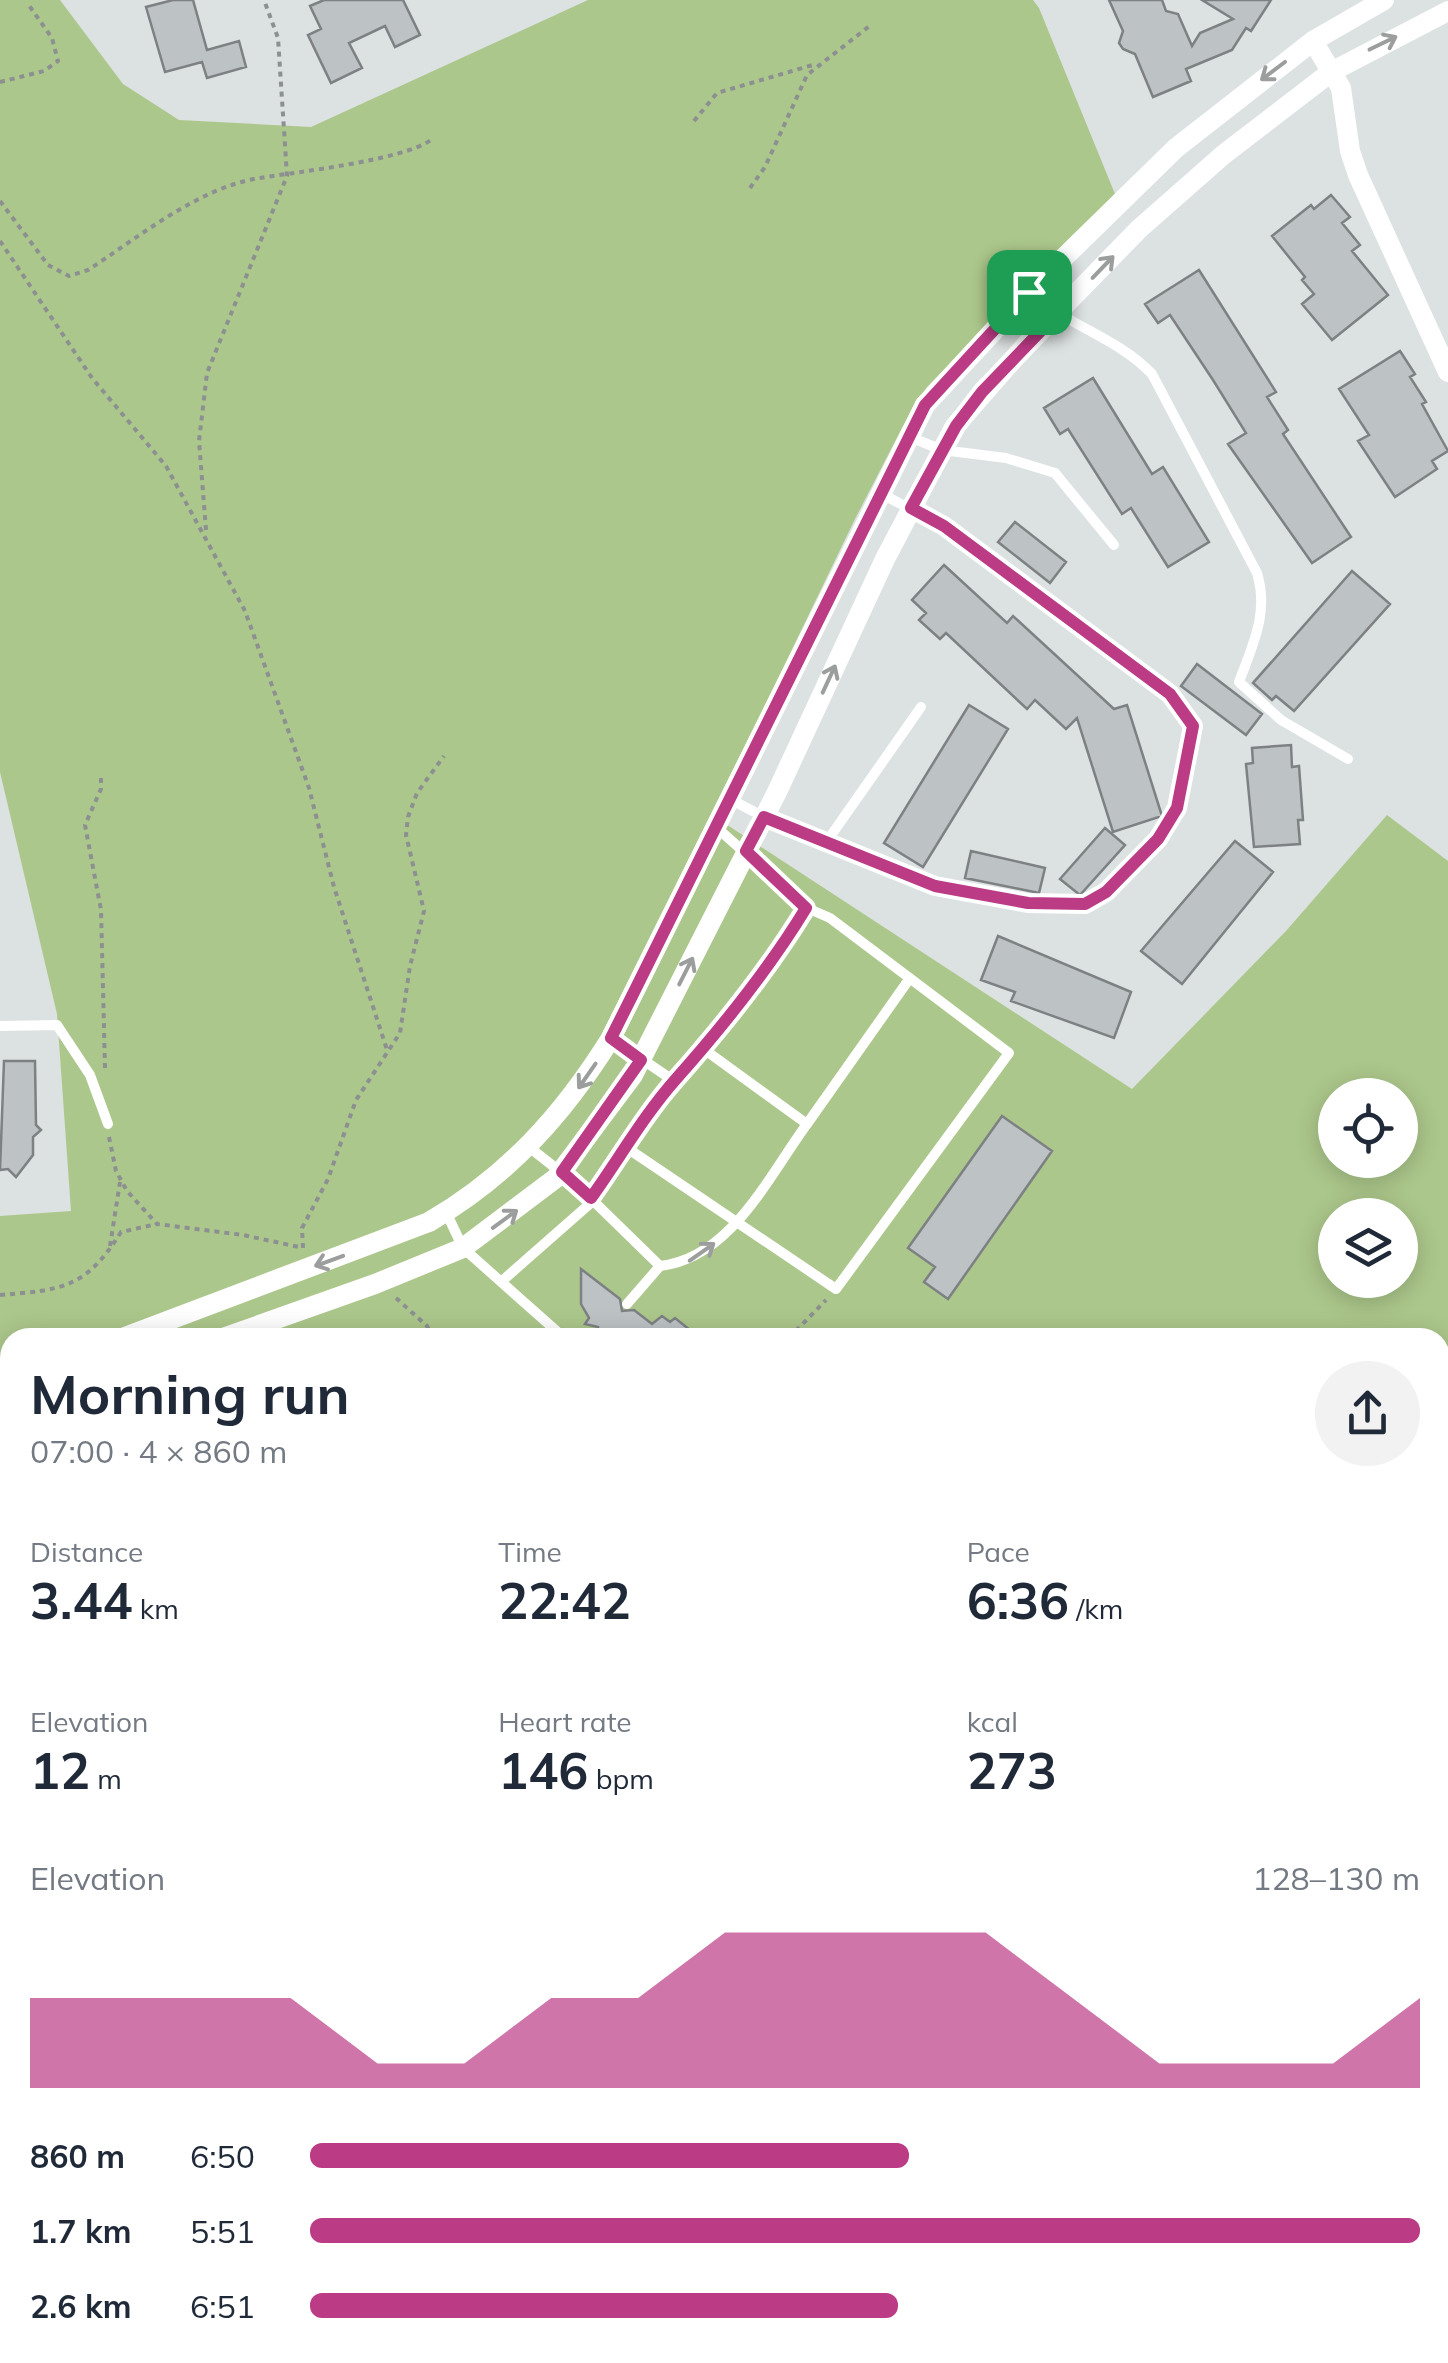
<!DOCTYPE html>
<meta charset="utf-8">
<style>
:root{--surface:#fff;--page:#f2f2f3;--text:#1f2937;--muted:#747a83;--accent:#bb3b85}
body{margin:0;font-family:Mulish,sans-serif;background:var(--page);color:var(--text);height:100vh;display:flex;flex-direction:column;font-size:38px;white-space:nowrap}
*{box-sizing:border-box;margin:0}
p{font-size:32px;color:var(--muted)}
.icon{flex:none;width:55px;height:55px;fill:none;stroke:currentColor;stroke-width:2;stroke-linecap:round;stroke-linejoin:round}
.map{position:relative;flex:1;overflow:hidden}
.side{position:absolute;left:0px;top:1328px;width:1450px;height:1038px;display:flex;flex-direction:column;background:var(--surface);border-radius:30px 30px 0 0;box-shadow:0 5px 25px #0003}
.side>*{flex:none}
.buttons{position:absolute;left:1318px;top:1078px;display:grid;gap:20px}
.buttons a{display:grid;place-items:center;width:100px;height:100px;border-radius:50%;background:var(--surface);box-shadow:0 5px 25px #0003;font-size:50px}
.pin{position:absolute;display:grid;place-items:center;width:85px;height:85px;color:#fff;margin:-42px;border-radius:20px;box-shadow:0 5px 15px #0006}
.round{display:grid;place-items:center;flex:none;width:105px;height:105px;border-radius:52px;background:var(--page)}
.summary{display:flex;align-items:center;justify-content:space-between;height:170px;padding:0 30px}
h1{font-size:55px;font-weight:700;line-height:75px}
.figures{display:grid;grid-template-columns:repeat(3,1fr);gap:15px;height:170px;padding:10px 30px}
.figures div{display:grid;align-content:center}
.figures b{font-size:50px;font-weight:700}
.figures small{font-size:28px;font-weight:400}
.figures p{font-size:28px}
.chart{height:280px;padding:20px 30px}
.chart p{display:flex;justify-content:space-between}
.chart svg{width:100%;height:180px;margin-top:10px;fill:var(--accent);opacity:.7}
ul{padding:0 30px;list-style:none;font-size:32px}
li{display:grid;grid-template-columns:160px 120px 1fr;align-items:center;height:75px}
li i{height:25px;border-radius:12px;background:var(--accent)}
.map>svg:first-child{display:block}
.green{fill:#acc78b;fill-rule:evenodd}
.building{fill:#bdc2c4;stroke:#7d8183;stroke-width:2.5}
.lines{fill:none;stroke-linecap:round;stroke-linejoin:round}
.path{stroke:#8c9090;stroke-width:4;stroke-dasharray:5 5;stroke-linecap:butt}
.lane{stroke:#fff;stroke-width:10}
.street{stroke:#fff;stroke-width:20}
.oneway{stroke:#9c9e9e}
.route-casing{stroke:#fff;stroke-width:20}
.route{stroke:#bb3b85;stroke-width:12}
</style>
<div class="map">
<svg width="1448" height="2363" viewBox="0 0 1448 2363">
<rect width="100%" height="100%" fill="#dce1e1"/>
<path class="green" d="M0 0H60L123 84 179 120 311 127 588 0H1033L1039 8 1115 194 927 387 903 426 855 519 712 815 1132 1089 1286 931 1387 815 1448 861V2242L1440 2238V1338H10V2018L0 2052V1216L71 1211 57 1014 0 772ZM1335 1095H1400V1160H1335ZM1335 1215H1400V1280H1335Z
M331 2355H866L870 2363H334Z"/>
<path class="building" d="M173 0H193L207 50 239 41 246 67 207 78 202 62 165 72 146 7Z
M324 0H403L420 35 395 47 385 26 349 43 362 68 331 83 308 35 321 29 310 6Z
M1109 0H1162L1166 11 1178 14 1192 46 1200 33 1233 19 1202 0H1271L1251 31 1246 28 1232 50 1186 69 1191 81 1153 97 1135 54 1123 49 1119 43 1123 31Z
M1331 195 1350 217 1342 223 1360 245 1352 251 1388 295 1332 340 1302 304 1314 294 1302 280 1305 277 1272 236 1311 205 1314 209Z
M1199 270 1276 392 1267 397 1288 430 1283 434 1351 537 1312 563 1228 444 1246 433 1213 380 1170 315 1158 323 1145 304Z
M1400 351 1415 374 1410 377 1426 402 1422 404 1448 451 1432 461 1437 469 1395 497 1358 441 1369 435 1339 389Z
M1093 378 1152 474 1163 467 1209 542 1168 567 1131 508 1122 514 1068 429 1060 434 1044 408Z
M1015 522 1066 562 1050 583 998 542Z
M944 565 1007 623 1013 616 1114 709 1127 705 1162 816 1113 832 1077 718 1066 729 1035 700 1027 709 946 633 940 639 919 620 926 613 912 600Z
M1352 571 1390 604 1294 711 1276 696 1272 700 1253 683Z
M1197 664 1262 714 1246 735 1181 686Z
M969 705 1008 729 923 867 884 843Z
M1291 745 1292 767 1299 766 1303 820H1298L1300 844 1254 847 1246 764 1253 763 1252 748Z
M1105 828 1125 845 1080 895 1060 879Z
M1235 841 1273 872 1182 984 1141 951Z
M971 851 1045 868 1039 893 965 878Z
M998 936 1131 992 1114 1038 1011 1001 1015 992 981 980Z
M4 1061H35L36 1125 41 1130 33 1137V1155L16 1177 8 1169 0 1170Z
M1002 1116 1052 1151 948 1299 924 1282 935 1267 908 1248Z
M581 1269 620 1299 622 1311 634 1310 652 1324 662 1316 670 1322 675 1318 700 1338H598V1327L585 1324 589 1318 581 1304Z"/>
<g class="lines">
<path class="path" d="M0 82 44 71 58 61 52 38 28 4
M694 121 717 93 816 64
M750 188 765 167 807 75 872 24
M0 201 48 265 69 276 88 270C139 237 198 188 259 178 298 172 403 160 431 140
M0 241 92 378 166 466 245 611 309 788 334 887 388 1053
M206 530 199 441 207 373 287 176 278 38 264 0
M101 778V789L85 825 101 910 105 1068
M109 1137 116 1171 127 1191 157 1224 243 1235 299 1247
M110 1246 120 1182
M303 1248 302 1228 328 1179 356 1100 400 1033 410 966 424 911 406 835 408 817 417 793 444 756
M0 1295C63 1290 86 1288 121 1232L157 1224
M396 1298 427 1326 433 1338
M789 1338 826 1300
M1440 1578 1448 1575
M1440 1874 1448 1877
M1440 2192 1448 2194
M568 2355 570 2363"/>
<path class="lane" d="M1030 293C1067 325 1118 338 1152 374L1257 573C1269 613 1253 644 1239 682L1281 720 1348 759
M910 437 942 450 1006 458 1055 473 1114 545
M728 798C825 850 940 902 1052 904 1064 904 1079 906 1089 902 1117 890 1166 837 1177 808 1187 784 1188 752 1193 726L1170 694 944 527 880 493
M825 844 921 707
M0 1026 57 1025 90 1075 108 1124
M611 1038 674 1081 705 1050 807 1124C768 1177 731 1258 660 1266L627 1304
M705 1050 807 908 716 827
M807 1124 910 978
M529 1147 577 1185 660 1266
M627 1148 836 1289 1009 1053 830 918 807 908
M591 1198 674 1081
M446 1212 463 1248 561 1335 591 1333
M502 1281 593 1201"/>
<path class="street" d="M1313 41 1341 88 1350 151 1358 175 1448 372
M122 1338 429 1222C508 1176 563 1115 611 1038L925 405 1044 277 1176 148 1313 41 1384 0
M223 1338 375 1284 463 1248 556 1178 633 1075 777 792 885 559 955 426 1024 347 1139 229 1223 155 1331 72 1448 11
M0 1398 10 1392
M0 1444 10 1437
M1059 2355 1066 2363
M1252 2355 1258 2363
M63 2363 65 2355"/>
</g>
<defs><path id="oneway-shaft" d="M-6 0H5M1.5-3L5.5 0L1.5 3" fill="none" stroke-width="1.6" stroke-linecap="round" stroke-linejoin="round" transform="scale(2.5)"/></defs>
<g class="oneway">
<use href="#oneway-shaft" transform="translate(1383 43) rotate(-26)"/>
<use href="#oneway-shaft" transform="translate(1273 71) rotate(143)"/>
<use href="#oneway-shaft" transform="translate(1103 267) rotate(-46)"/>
<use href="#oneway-shaft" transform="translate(829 679) rotate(-65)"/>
<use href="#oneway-shaft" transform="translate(686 971) rotate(-63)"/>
<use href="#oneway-shaft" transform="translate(587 1076) rotate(125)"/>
<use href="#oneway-shaft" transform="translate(505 1219) rotate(-36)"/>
<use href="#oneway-shaft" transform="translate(702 1252) rotate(-35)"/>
<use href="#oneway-shaft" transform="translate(329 1261) rotate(160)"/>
</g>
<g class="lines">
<g class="route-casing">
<path id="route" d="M1029 292 1056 315 982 392 956 426 911 508 944 526 1170 694 1193 726 1177 808 1158 839 1106 892 1085 904 1028 903 935 886 764 817 746 851 806 908C769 969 724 1025 676 1079 644 1115 619 1159 591 1198L562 1172 641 1060 611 1038 636 988 925 405Z"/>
</g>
<use href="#route" class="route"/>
</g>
</svg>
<div class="buttons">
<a><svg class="icon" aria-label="locate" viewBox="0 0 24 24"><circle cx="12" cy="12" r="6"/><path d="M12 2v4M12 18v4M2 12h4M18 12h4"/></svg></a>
<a><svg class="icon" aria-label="layers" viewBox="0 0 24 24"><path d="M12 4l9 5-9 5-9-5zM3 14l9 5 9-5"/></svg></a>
</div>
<div class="pin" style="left:1029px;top:292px;background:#1e9e55"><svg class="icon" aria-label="arrive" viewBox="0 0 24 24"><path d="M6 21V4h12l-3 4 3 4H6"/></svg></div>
<section class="side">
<div class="summary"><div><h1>Morning run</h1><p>07:00 · 4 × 860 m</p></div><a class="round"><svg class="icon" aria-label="share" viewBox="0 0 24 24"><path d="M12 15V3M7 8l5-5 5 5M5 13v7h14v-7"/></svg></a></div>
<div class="figures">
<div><p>Distance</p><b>3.44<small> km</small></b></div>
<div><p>Time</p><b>22:42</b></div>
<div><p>Pace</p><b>6:36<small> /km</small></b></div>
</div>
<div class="figures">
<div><p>Elevation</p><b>12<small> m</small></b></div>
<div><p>Heart rate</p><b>146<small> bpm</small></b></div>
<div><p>kcal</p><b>273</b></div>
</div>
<div class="chart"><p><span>Elevation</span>128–130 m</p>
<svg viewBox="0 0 160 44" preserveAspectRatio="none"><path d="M0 44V22L10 22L20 22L30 22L40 38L50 38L60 22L70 22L80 6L90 6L100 6L110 6L120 22L130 38L140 38L150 38L160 22V44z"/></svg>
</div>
<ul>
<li><b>860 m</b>6:50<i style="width:54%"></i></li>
<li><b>1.7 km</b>5:51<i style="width:100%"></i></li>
<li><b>2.6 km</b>6:51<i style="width:53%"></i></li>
</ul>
</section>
</div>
